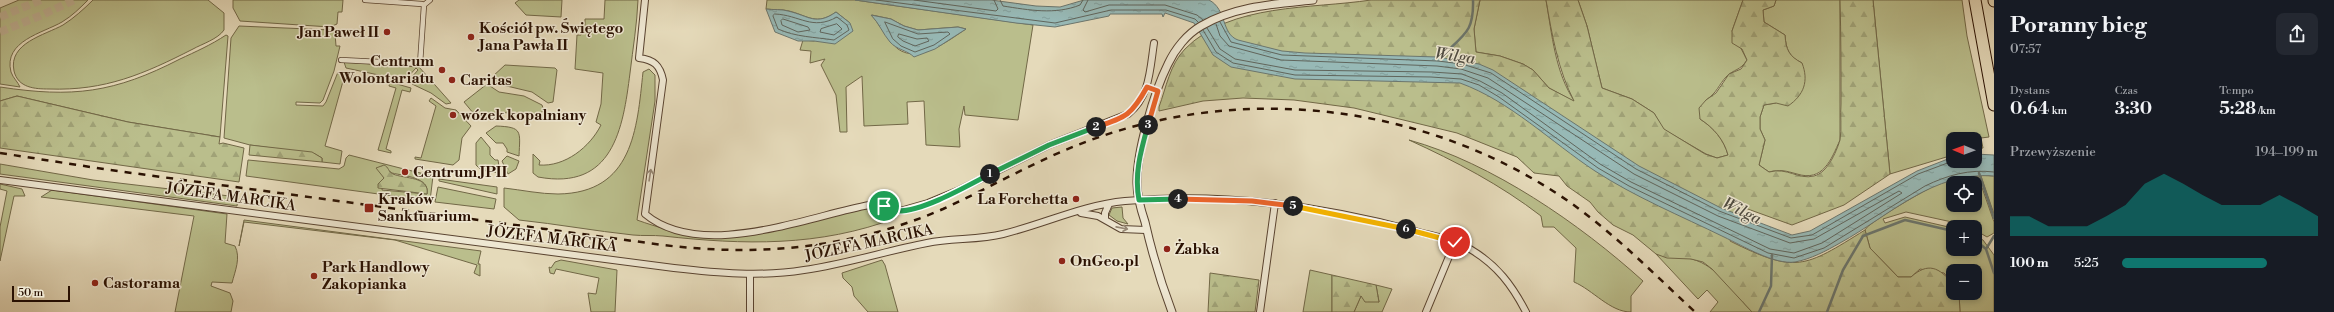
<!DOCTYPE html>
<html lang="pl">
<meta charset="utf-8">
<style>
:root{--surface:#171b24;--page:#242831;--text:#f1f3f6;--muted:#9ea1a6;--accent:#0f766e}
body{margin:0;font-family:"Libre Bodoni",serif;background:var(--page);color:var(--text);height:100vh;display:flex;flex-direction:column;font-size:15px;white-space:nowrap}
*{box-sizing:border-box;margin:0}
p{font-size:13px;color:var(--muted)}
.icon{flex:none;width:22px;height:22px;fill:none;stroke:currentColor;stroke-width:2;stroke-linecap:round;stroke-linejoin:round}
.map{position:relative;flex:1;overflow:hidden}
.side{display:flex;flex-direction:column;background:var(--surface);width:340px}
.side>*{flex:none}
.needle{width:26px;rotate:271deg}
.buttons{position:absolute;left:1946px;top:132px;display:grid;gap:8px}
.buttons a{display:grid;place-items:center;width:36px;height:36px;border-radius:8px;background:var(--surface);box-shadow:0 2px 6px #0003;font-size:20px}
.scale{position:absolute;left:12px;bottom:10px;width:58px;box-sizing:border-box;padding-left:4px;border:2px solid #2a1102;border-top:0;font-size:11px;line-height:14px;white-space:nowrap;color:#2a1102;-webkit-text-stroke:3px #eee7d2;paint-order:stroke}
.pin{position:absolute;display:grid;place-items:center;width:34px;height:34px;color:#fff;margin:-17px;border:2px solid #fff;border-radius:50%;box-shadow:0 1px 4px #0007}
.km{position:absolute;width:20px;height:20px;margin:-10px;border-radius:50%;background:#222;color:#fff;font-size:11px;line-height:20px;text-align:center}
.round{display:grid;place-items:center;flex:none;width:42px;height:42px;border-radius:8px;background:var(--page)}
.overview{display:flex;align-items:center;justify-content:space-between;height:68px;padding:0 16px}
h1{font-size:22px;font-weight:700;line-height:30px}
.stats{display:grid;grid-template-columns:repeat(3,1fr);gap:6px;height:68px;padding:4px 16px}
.stats div{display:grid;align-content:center}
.stats b{font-size:17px;font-weight:700}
.stats small{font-size:11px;font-weight:400}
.stats p{font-size:11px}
.chart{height:112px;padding:8px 16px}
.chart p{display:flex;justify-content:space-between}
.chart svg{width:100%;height:72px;margin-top:4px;fill:var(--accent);opacity:.7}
ul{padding:0 16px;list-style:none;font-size:13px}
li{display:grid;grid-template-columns:64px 48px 1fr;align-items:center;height:30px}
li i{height:10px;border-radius:5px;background:var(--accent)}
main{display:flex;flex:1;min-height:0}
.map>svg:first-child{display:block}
.green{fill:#babe8c;stroke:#726847;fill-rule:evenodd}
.forest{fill:url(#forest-firs);stroke:#726847}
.water{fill:url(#water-ripples);stroke:#6b766e}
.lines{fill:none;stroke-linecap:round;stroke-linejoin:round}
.shore{stroke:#60655c;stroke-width:1}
.stream{stroke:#6b766e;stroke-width:2.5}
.secondary-tunnel{stroke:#c0b295;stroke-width:8;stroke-dasharray:8 4;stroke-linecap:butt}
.pedestrian-casing{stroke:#594330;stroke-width:6}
.minor-casing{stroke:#594330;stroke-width:8}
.tertiary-casing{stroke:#594330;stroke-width:9}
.motorway-casing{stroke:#2a1102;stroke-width:13}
.pedestrian{stroke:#eee7d2;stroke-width:4.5}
.minor{stroke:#eee7d2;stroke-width:6}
.tertiary{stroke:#eee7d2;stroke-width:7}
.motorway{stroke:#e5daba;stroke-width:11}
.rail{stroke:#2a1102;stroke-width:2.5;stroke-dasharray:7 7;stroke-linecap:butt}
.oneway{stroke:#968774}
.split-1-casing{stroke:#fff;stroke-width:8}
.split-2-casing{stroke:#fff;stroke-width:8}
.split-3-casing{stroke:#fff;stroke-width:8}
.split-4-casing{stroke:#fff;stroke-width:8}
.split-5-casing{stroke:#fff;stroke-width:8}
.split-6-casing{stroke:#fff;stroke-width:8}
.split-7-casing{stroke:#fff;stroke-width:8}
.split-1{stroke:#22a559;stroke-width:5}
.split-2{stroke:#22a559;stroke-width:5}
.split-3{stroke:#f0652b;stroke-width:5}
.split-4{stroke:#22a559;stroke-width:5}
.split-5{stroke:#f0652b;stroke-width:5}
.split-6{stroke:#f5b400;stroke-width:5}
.split-7{stroke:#f5b400;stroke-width:5}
.poi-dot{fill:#8f2418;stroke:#eee7d2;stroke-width:1.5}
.labels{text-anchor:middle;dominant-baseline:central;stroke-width:3;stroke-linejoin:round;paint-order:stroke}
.poi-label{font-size:15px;font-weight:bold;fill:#2a1102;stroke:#eee7d2;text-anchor:start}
.street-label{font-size:15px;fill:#2a1102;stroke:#eee7d2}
.water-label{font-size:16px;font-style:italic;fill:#504c41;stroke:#eee7d2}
</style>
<main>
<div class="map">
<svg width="1994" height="312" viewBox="0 0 1994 312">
<defs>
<pattern id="forest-firs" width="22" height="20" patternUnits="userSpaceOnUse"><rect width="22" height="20" fill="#babe8c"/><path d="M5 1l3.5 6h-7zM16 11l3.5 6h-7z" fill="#a0a277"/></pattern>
<pattern id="water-ripples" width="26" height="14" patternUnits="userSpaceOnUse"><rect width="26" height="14" fill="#97b9b6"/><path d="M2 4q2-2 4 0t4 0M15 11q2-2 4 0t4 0" fill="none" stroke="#829e9b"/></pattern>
</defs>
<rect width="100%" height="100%" fill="#e5daba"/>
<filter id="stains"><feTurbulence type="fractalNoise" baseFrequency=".005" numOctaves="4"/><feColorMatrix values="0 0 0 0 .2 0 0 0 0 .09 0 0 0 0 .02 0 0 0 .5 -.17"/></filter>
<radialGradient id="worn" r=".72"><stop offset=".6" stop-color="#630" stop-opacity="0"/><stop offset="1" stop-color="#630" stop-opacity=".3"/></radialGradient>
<path class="green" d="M19 0H88C80 8 72 16 62 22 43 33 3 41 11 72 13 78 18 82 20 87L0 84V8Z
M93 0H208L224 13V30C218 39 202 44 193 49 144 74 105 91 49 89 35 89 18 88 14 71 8 43 45 35 63 25 74 18 84 9 93 0Z
M233 0H343L342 12H338L337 24 330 27 240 21 233 8Z
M519 0H562L561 17 526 15 515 3Z
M605 0H638C637 24 633 48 630 73 623 129 613 191 538 177L533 173V154L540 161 539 165C565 167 590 147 601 125L596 122 601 104 603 73 575 69 577 35H581V25L585 26V19H604Z
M767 0H855L1033 25 1018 120 965 115 964 106 959 129 960 147 926 145 924 101 907 102 908 124 864 126 862 76 846 87 847 132H840L836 95 821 65 825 59 810 63 811 51 800 50 803 40 814 41 850 23 836 12C816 26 809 16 789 11 782 9 773 10 766 9ZM872 15 891 19 904 26 918 30 958 27 966 29C949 40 919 64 898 49 890 43 878 23 872 15Z
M1480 0H1546C1552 34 1555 73 1575 102L1549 88 1533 70 1523 64 1500 56 1476 52 1474 29Z
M1578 0H1743L1732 31 1747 60C1740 71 1734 69 1727 76 1718 85 1718 92 1706 100L1700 119C1714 128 1724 140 1728 155L1717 158 1706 154 1663 129 1654 113 1632 99 1602 88 1587 26Z
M1776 0H1840V140C1831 160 1823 182 1797 174 1786 171 1780 169 1769 172L1759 165 1765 140 1760 129V117L1764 105 1776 103 1802 63C1789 57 1786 50 1785 35L1764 22 1763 10 1774 6Z
M1873 0H1962L1967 36 1989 137 1981 138 1983 148 1975 149V139H1953V155L1890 174Z
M239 26 331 30 335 33 336 46H340L334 71 323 100 320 103 296 102V105L323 106 326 102 338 72 354 73 353 76 345 74 325 146 342 151 340 164 322 162V158L315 154 250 145 224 138 231 38Z
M226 35 228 36 220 137 128 122 17 96 0 101V87C73 98 114 93 180 59 195 52 211 45 226 35Z
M344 62 419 67 451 103 446 104 431 93 412 84 411 78 418 70 416 68 406 79 402 80 346 68Z
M505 65 555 68 557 70 553 102 548 103 532 92 494 83 492 77Z
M649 69 655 75V101L637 220C679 235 702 237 746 236L870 207 881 208 894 214 896 218C819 247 744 245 663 236 653 235 643 236 633 235 595 231 557 224 519 220L504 207V188C522 190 540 194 558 194 633 193 637 129 643 72Z
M390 82 411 88 410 92 402 90 386 149 391 151V153L378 150 396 88 389 86Z
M487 84 499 92 524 96 542 105 544 111C524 122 500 103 479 120L464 102Z
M431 98 445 108 456 110 471 126 462 138 459 160 453 165 415 159V157L421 158 436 106 429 101Z
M496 126C523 127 520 131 519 156L507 152V149L503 143H496L486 133Z
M481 137 490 148V155L495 160H498L500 173 481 170 476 165V143Z
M1409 140C1492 163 1580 224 1643 281L1631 296V312C1610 312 1593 290 1574 282L1576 248 1554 227H1543L1541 216C1501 185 1455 161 1409 140Z
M349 155 404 169 403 173 407 174 408 170 433 176 430 201 246 176 248 160 339 169 344 166 346 158ZM389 171 392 173C404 176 430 177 427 194L382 190 384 178 382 174Z
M507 156 519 161 516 169 508 174 502 161Z
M0 164 93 180 238 197 237 206 0 174Z
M1966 175 1978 176 1994 222V233L1987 237 1975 230V227L1906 212 1883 219 1885 223 1905 217 1953 228V249H1975V236L1983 240 1994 255V312H1960L1959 293H1975V271H1953V284L1944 273 1920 269 1911 277H1898L1870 248 1865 230C1867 223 1930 187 1942 182 1950 179 1957 177 1966 175ZM1953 183H1975V205H1953Z
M1983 175 1994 176V214L1981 176Z
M439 179 497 187V194L439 181Z
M0 184 22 189 25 196H14L0 261V227L7 191 0 189Z
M438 187 496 199 494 209 435 202Z
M52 190 227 214 225 243 235 246C241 258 235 271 232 283L212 282 211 286 230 293 233 301 231 312H175L194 216 41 197Z
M1122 207 1123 218 1128 224 1117 221 1109 215 1112 208Z
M244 220 481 251 478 264H480V276L474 273 477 265 395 240 244 222 239 246Z
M1656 254C1668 258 1680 256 1692 259 1718 266 1734 293 1752 312H1710L1718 302 1707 290 1698 299Z
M561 260 617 270 615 312H591L588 293 596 294 599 278 556 269 554 274 550 273 549 267 551 268 555 262Z
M882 260 885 265 898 312H868L854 296 852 287 843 278 842 273Z
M1310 270 1332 275V312H1303Z
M1376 285 1392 289 1382 312H1354L1361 296 1379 302Z"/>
<path class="forest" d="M1371 0H1480L1474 29 1476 52 1500 56 1523 64 1533 70 1549 88 1574 101C1558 70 1552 35 1546 0H1578L1587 26 1602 88 1632 99 1654 113 1664 129 1705 154 1717 158 1728 155C1724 140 1714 128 1700 119L1699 108 1706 100 1716 93 1729 74 1741 69 1747 60 1742 49 1732 43V31L1743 0H1776L1774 6 1763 10 1764 22 1785 35C1786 50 1789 56 1802 63 1809 81 1804 95 1788 106L1776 103 1764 105 1760 117V129L1765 140 1759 165 1769 172C1788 167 1798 180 1814 176 1827 173 1836 153 1840 140 1842 129 1840 115 1841 104 1841 69 1841 35 1840 0H1873L1890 174 1844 205 1792 225 1745 208 1730 241C1796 274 1804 268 1865 230L1870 248 1898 277H1911C1928 262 1939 267 1953 284V293H1959L1960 312H1752L1712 269 1703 262 1691 259 1667 258 1656 254 1633 235 1613 225 1598 212 1590 202 1567 186 1559 176 1534 173 1517 157 1457 133 1354 108 1294 100 1243 98 1203 101 1159 111V107C1166 88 1170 64 1185 49 1230 3 1312 9 1371 0Z
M17 96 128 122 220 137 219 144 223 143 244 148 239 182 0 148V101Z
M250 145 312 152 322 158V162L249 155Z
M384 165C389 167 388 172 393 174 404 179 430 176 427 194L378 188V184L384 178 376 168Z
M1210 273 1259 280 1255 312H1208Z
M1332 275 1376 285 1379 302H1365L1361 296 1354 312H1332Z"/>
<path class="water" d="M855 0H991L1036 6 1060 7 1084 0H1209C1227 9 1221 34 1238 40L1282 51 1305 53 1438 57 1479 64 1493 70 1639 166 1721 208 1792 235 1810 231 1917 171 1953 157V161H1975V154L1994 155V176C1933 171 1891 215 1840 243 1826 251 1811 259 1795 262 1775 265 1743 246 1724 237 1681 216 1635 197 1595 171 1551 142 1510 101 1460 83L1295 79 1231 67 1213 55 1194 23 1165 13 1163 17 1162 14H1110L1109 16 1055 27 1016 23Z
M766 9C773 10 782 9 788 11 809 16 816 26 836 12L850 23 853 31 835 44 814 41H798L775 32Z
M871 15 891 19 904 26 918 30 958 27 966 29 935 49 914 57C907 50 897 50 890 42 883 34 879 23 871 15Z"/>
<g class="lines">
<path class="shore" d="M876 0 1055 23 1111 10H1166L1195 19 1198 22
M914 0 996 11 998 9 994 0
M1000 0 1003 6C1029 10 1055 15 1080 5L1083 0
M1088 0 1083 10 1085 12 1109 5H1165L1197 15 1203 20
M775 14C800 15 812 31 837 17L847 25 849 30 834 40C814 37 796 37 778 29L773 16Z
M783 19 808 27 810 30 798 32 782 25 781 21Z
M885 22 918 34 948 32 950 34 934 45 915 52 901 46 893 39Z
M1220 22 1231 42 1282 55 1438 61 1462 64 1491 73 1636 169 1719 211 1791 238 1812 235 1918 174 1953 161
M837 24 842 29 834 35 820 32 821 29Z
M1207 28 1220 49 1235 59 1295 70 1432 72 1462 74 1480 81 1502 93 1600 164 1631 182 1770 249 1794 253 1822 243 1902 193 1899 191 1814 239 1790 243 1718 216 1634 174 1488 78 1461 69 1437 66 1281 60 1229 46 1220 36 1216 24
M1203 30 1216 52 1233 63 1295 75 1431 77 1461 79 1479 85 1499 97 1598 168 1629 186 1768 253 1794 258 1824 248 1925 186C1948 175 1969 169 1994 172
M899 34 917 39 927 38 929 41 915 46 903 41 898 37Z"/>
<path class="stream" d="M1441 59 1444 54C1465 34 1474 31 1473 0
M1979 173 1994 218
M1994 236 1986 249 1994 273
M1975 240 1986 249
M1759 312 1771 286 1772 255
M1827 312 1843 270 1863 236 1905 220 1953 231"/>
<path class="secondary-tunnel" d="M0 17 41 0
M0 32 42 15 74 0"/>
<g class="pedestrian-casing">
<path id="pedestrian" d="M365 0 422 4 424 5
M341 60 420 64 424 5 430 0"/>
</g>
<g class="minor-casing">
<path id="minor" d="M645 0 639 58C654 60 660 65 663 80L645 214C701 261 806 217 869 205H881L900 211 928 203 957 191 1049 145 1128 114C1150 97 1150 69 1154 43
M0 180 674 268C717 273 761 277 804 270 846 264 886 251 927 243 952 238 979 240 1003 234 1044 224 1083 205 1125 201 1222 192 1321 206 1415 231 1432 236 1455 239 1470 249 1497 265 1512 285 1526 312
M1081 213 1098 216 1121 229 1146 230
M1105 219V213L1109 204
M750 312V274
M1260 312 1275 203
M1426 312 1455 242"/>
</g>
<g class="tertiary-casing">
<path id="tertiary" d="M1172 312C1161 283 1152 253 1145 222 1141 210 1137 197 1137 184 1136 153 1154 92 1168 64 1175 49 1187 34 1201 26 1235 6 1275 4 1313 0"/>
</g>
<g class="motorway-casing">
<path id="motorway" d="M1975 0 1994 105
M1994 0V1"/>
</g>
<use href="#pedestrian" class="pedestrian"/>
<use href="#minor" class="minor"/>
<use href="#tertiary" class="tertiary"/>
<use href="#motorway" class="motorway"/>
<path class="rail" d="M0 153 110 170 663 245C760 257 853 248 943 209 987 189 1030 164 1075 146 1237 81 1424 102 1568 201 1614 233 1654 274 1695 312"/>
</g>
<defs><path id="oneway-shaft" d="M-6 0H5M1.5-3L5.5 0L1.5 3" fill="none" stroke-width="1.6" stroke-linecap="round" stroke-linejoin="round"/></defs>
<g class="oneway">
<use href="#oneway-shaft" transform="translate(650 175) rotate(-81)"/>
<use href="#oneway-shaft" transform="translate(1122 228) rotate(11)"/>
</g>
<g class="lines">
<g class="split-1-casing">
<path id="split-1" d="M884 206C889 208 893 211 898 211 924 211 967 186 990 174"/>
</g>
<g class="split-2-casing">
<path id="split-2" d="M990 174 1049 145 1096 127"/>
</g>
<g class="split-3-casing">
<path id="split-3" d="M1096 127C1126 117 1131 116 1147 87L1158 91 1148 125"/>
</g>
<g class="split-4-casing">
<path id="split-4" d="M1148 125C1141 150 1134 174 1139 200L1178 199"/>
</g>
<g class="split-5-casing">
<path id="split-5" d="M1178 199 1252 201 1293 206"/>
</g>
<g class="split-6-casing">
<path id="split-6" d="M1293 206 1406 229"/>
</g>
<g class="split-7-casing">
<path id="split-7" d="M1406 229 1455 242"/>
</g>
<use href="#split-1" class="split-1"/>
<use href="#split-2" class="split-2"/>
<use href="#split-3" class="split-3"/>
<use href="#split-4" class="split-4"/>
<use href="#split-5" class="split-5"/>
<use href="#split-6" class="split-6"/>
<use href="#split-7" class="split-7"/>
</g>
<g class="poi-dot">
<circle cx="387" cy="32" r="4"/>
<circle cx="471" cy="37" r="4"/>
<circle cx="442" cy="70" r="4"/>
<circle cx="452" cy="80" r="4"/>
<circle cx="453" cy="115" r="4"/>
<circle cx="405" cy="172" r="4"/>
<circle cx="1076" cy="199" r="4"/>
<rect x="364" y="203" width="10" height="10" rx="2"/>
<circle cx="1167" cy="249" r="4"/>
<circle cx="1062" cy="261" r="4"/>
<circle cx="314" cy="276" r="4"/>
<circle cx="95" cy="283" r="4"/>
</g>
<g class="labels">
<g class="poi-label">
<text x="479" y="28">Kościół pw. Świętego<tspan x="479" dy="17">Jana Pawła II</tspan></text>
<text x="379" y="32" text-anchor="end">Jan Paweł II</text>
<text x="434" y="61" text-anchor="end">Centrum<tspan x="434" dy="17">Wolontariatu</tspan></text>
<text x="460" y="80">Caritas</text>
<text x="461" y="115">wózek kopalniany</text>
<text x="413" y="172">Centrum JPII</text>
<text x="378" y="199">Kraków<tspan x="378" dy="17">Sanktuarium</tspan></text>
<text x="1068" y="199" text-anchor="end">La Forchetta</text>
<text x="1175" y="249">Żabka</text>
<text x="1070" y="261">OnGeo.pl</text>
<text x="322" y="267">Park Handlowy<tspan x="322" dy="17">Zakopianka</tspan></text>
<text x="103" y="283">Castorama</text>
</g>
<g class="street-label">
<text transform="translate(231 197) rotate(8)">JÓZEFA MARCIKA</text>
<text transform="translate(552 239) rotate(7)">JÓZEFA MARCIKA</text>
<text transform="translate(869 243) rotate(-12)">JÓZEFA MARCIKA</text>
</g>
<g class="water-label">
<text transform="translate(1455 56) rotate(8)">Wilga</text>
<text transform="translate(1742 211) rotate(26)">Wilga</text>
</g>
</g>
<rect width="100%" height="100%" filter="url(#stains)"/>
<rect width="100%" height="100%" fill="url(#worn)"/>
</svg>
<div class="buttons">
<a><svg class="needle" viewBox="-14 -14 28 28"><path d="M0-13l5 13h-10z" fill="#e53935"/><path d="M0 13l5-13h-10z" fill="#9ea1a6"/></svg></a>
<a><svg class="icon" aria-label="locate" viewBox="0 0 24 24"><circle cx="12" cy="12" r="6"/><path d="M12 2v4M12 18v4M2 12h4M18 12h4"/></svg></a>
<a>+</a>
<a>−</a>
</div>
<div class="scale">50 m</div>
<div class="pin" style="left:884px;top:206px;background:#1e9e55"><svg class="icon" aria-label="arrive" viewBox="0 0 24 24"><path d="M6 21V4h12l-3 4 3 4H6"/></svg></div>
<div class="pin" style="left:1455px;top:242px;background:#d93025"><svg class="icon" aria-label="check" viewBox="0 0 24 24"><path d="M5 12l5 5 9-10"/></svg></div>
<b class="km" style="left:990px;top:174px">1</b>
<b class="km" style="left:1096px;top:127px">2</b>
<b class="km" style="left:1148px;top:125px">3</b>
<b class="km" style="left:1178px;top:199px">4</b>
<b class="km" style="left:1293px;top:206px">5</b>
<b class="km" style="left:1406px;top:229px">6</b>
</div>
<section class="side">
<div class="overview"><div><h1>Poranny bieg</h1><p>07:57</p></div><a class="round"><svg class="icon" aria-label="share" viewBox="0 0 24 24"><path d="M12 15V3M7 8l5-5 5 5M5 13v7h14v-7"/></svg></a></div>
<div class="stats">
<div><p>Dystans</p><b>0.64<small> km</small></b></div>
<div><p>Czas</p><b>3:30</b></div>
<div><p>Tempo</p><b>5:28<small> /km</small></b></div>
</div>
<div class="chart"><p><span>Przewyższenie</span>194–199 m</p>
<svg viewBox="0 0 160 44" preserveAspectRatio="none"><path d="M0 44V32L10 32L20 38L30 38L40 38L50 32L60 25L70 12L80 6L90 12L100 19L110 25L120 25L130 25L140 19L150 25L160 32V44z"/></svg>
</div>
<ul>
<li><b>100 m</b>5:25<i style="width:74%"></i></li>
</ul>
</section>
</main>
